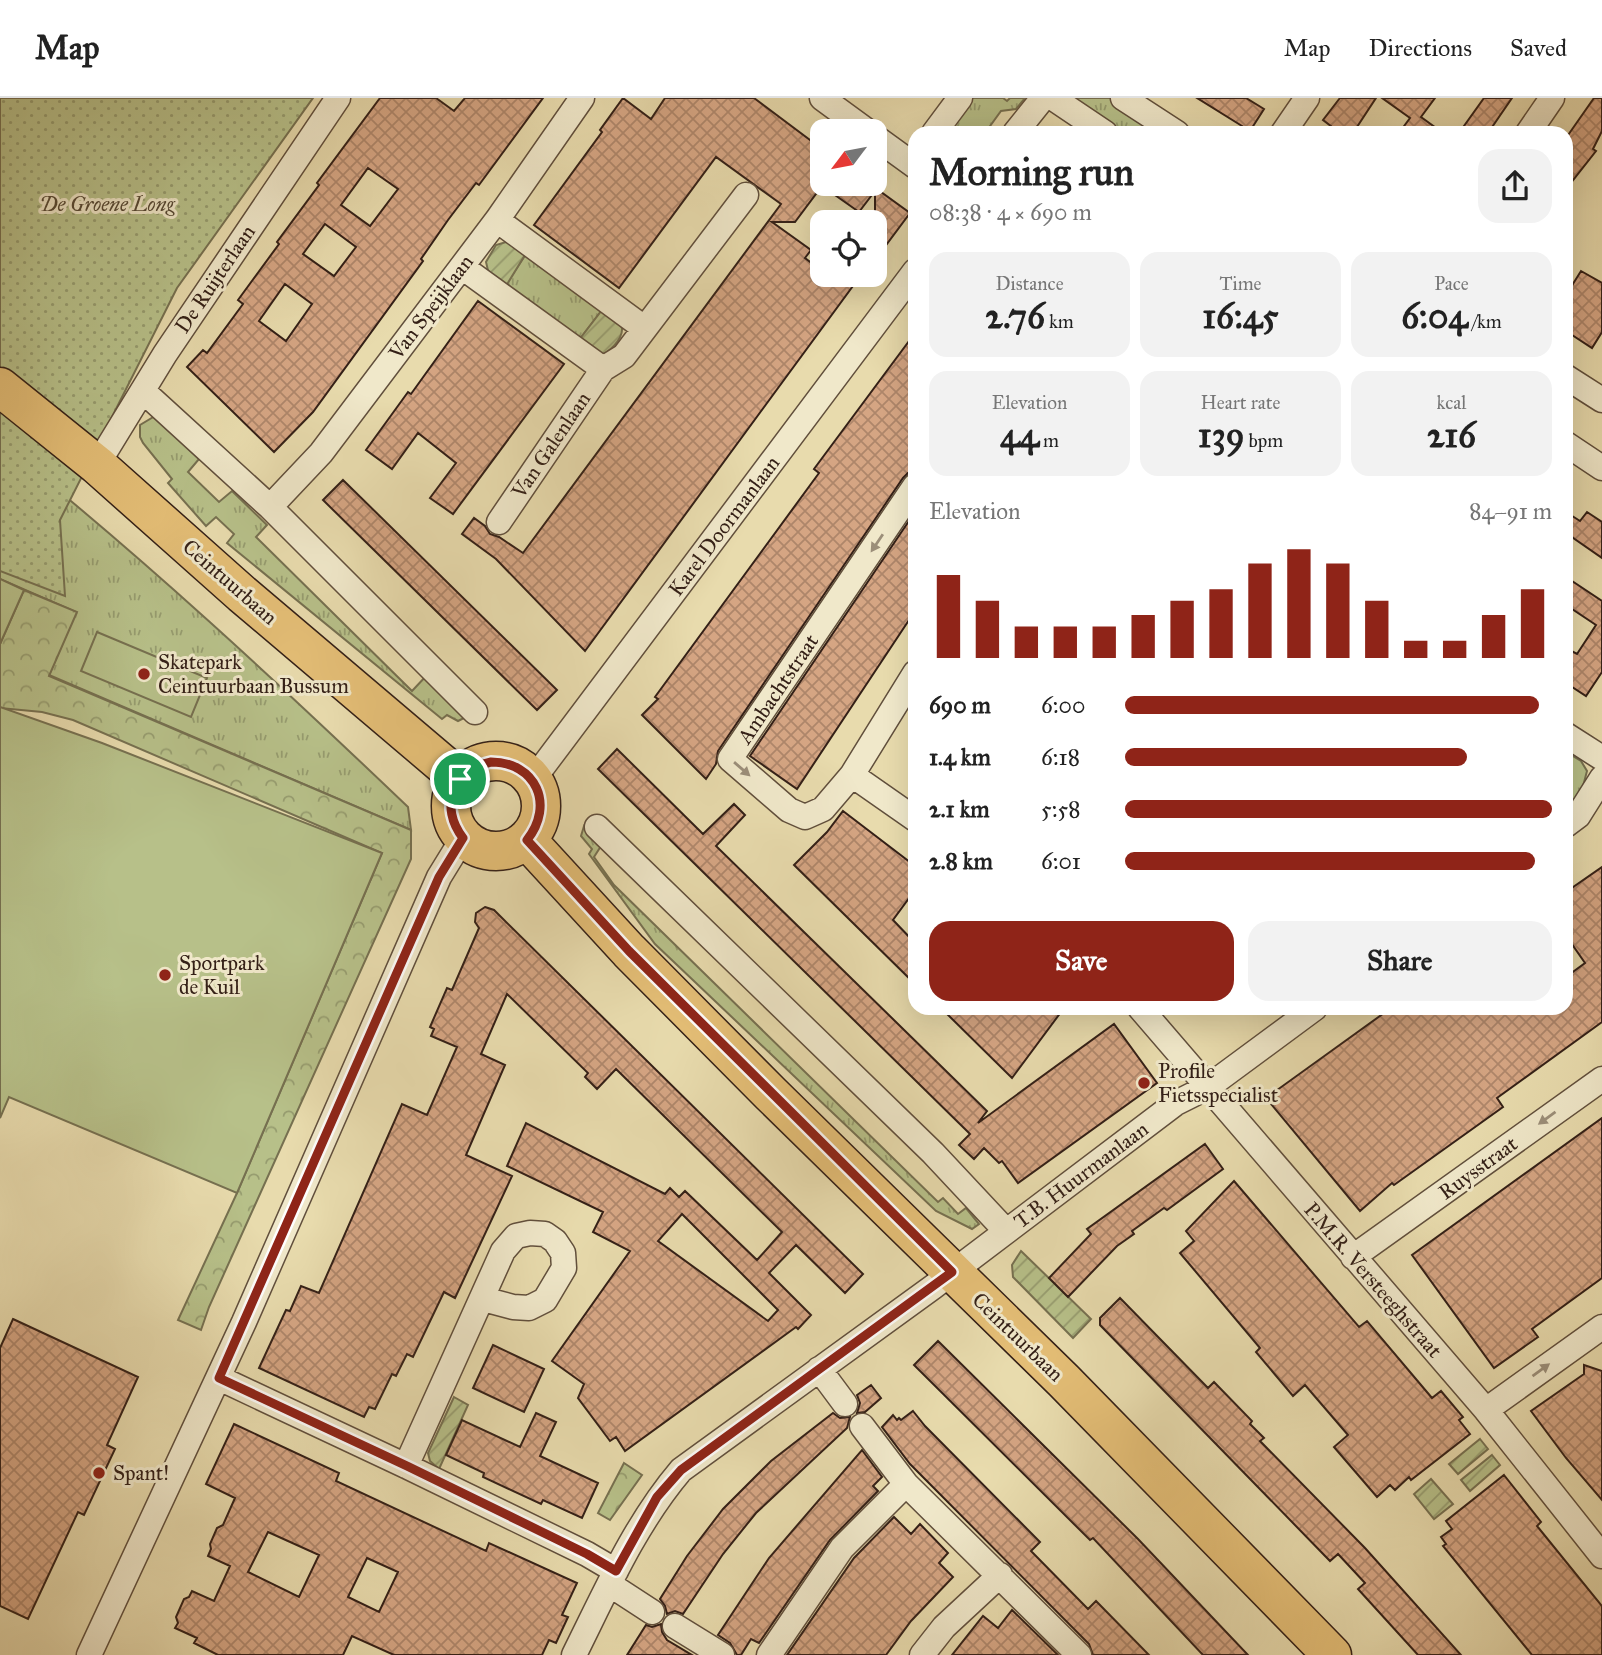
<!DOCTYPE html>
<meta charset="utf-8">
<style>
:root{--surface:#fff;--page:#f2f2f2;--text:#222;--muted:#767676;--line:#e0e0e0;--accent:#8f2418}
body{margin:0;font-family:"IM FELL Great Primer",serif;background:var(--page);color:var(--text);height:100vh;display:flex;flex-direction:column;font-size:26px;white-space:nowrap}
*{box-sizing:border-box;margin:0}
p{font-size:23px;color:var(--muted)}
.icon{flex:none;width:38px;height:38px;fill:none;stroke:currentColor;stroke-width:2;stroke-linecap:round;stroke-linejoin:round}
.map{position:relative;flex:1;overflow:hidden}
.side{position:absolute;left:908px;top:28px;width:665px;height:889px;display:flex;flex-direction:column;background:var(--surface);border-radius:21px;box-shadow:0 7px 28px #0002}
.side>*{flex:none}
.needle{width:46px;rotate:238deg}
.controls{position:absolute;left:810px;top:21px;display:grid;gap:14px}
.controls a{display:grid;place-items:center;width:77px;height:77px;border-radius:14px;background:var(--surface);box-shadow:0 7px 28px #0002;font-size:35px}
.pin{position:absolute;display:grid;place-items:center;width:60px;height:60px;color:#fff;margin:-30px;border:4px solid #fff;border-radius:50%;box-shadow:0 2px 7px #0007}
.round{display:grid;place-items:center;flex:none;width:74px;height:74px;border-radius:21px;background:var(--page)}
.headline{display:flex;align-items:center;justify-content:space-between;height:119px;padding:0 21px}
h1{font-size:38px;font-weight:800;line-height:52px}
.figures{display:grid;grid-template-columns:repeat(3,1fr);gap:10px;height:119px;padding:7px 21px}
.figures div{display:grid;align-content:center;border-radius:18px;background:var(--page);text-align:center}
.figures b{font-size:35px;font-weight:800}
.figures small{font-size:19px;font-weight:400}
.figures p{font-size:19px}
.chart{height:196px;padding:14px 21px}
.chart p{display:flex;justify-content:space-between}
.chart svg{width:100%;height:126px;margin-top:7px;stroke:var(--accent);stroke-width:6}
.primary-button{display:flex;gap:14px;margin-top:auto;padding:14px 21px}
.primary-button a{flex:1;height:80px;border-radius:21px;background:var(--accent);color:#fff;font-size:28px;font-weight:800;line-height:80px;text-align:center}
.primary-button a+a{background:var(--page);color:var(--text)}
ul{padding:0 21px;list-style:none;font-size:23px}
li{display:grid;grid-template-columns:112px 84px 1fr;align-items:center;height:52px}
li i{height:18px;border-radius:9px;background:var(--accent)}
header{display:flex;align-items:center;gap:42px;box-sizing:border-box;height:98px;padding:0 35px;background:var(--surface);border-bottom:2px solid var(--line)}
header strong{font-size:33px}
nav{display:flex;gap:38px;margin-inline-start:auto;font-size:24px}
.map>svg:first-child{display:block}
.grass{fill:url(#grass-tufts);stroke:#767050;stroke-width:2}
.forest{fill:url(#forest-crowns);stroke:#767050;stroke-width:2}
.park{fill:url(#park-dots);stroke:#767050;stroke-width:2}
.garden{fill:url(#garden-furrows);stroke:#767050;stroke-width:2}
.pitch{fill:#b7c089;stroke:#767050;stroke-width:2}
.building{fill:url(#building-cross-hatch);stroke:#342017;stroke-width:2;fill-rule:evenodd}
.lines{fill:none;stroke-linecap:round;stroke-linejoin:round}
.minor-casing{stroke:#614f3c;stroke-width:27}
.primary-casing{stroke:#342017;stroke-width:41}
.minor{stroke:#f0e8ca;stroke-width:24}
.primary{stroke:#e4be76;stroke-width:38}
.oneway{fill:#9b8e79}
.route-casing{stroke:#fff;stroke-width:14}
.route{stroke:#8f2418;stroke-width:9}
.poi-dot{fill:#8f2418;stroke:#f0e8ca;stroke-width:2.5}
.labels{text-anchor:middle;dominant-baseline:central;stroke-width:6;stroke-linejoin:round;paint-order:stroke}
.park-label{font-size:21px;font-style:italic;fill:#554834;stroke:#f0e8ca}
.street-label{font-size:21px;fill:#342017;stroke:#f0e8ca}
.poi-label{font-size:21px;fill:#342017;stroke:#f0e8ca;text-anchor:start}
</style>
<header>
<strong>Map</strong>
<nav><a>Map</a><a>Directions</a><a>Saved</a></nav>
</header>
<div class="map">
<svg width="1602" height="1557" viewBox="0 0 1602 1557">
<defs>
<pattern id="grass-tufts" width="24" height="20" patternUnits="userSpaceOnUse" patternTransform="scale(1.75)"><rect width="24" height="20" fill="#b7c089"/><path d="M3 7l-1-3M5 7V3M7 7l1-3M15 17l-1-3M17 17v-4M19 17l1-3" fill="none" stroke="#969c6f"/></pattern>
<pattern id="forest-crowns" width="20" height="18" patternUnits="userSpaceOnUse" patternTransform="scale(1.75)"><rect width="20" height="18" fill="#b7c089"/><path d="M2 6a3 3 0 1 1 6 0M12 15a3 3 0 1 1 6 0" fill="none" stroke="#969c6f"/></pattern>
<pattern id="park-dots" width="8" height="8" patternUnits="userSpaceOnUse" patternTransform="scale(1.75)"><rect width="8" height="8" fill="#b7c089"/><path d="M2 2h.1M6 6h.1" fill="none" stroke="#969c6f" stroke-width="1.8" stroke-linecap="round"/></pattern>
<pattern id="garden-furrows" width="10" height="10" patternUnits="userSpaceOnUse" patternTransform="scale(1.75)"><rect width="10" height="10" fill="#b7c089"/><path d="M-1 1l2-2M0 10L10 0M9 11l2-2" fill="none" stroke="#969c6f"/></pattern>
<pattern id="building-cross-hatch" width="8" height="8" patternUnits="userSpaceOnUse" patternTransform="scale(1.75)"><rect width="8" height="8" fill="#d5a583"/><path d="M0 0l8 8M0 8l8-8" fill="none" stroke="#ae866a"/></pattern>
</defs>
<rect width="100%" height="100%" fill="#e8dbad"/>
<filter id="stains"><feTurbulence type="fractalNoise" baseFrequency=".00286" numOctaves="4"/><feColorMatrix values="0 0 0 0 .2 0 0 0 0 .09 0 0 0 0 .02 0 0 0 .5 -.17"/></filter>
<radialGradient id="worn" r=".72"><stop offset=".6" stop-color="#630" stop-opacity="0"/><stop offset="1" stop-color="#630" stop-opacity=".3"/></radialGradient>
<path class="grass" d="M970 0H1003L1007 3 1010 0H1025L1016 11 1001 13 985 35H944Z
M1069 0H1112L1167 35H1119Z
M526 156 602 212 579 242 505 188Z
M155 318 199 361 188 374 219 404 232 393 267 427 256 439 412 593 428 576 470 617 458 623 447 617 442 621 227 445 234 436 216 419 206 428 168 385 172 381 143 345 140 339V327Z
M0 345C143 459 276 583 408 709L411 732 49 577 76 514 0 481Z
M1566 654 1581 663 1587 673 1581 696 1566 713Z
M584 728 601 748 594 759 614 787 938 1104 943 1100 958 1116 966 1110 979 1126 972 1131 936 1113 655 846 589 756 592 751 581 738Z"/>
<path class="forest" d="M24 492 77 514 49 578 411 732V761L209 1209 201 1232 178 1222 237 1095 382 755 73 622 42 614 0 610V546Z
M624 1365 642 1377 610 1422 598 1415Z"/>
<path class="park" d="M0 0H313L177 190 60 422 65 498 0 473Z"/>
<path class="garden" d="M506 144H517L525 157 506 188 490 181 486 164 496 147Z
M602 212 617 219C617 220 622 230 622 230 623 242 608 255 599 258L579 242Z
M1021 1153 1091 1221 1073 1240 1013 1179 1012 1167Z
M454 1299 468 1307 439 1371 430 1363 428 1355Z
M1480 1341 1488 1351 1458 1376 1449 1366Z
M1492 1357 1500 1367 1470 1393 1461 1382Z
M1431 1381 1453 1406 1434 1421 1414 1396Z"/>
<path class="pitch" d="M0 481 24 492 0 546Z
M97 534 207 580 191 619 81 573Z
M0 609 102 645 382 755 237 1095 9 999 0 1020Z"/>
<path class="building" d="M380 0H436L454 13 465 0H543L479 87 476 85 448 122 421 161 423 163 313 314 274 354 187 269 203 252 207 255 243 206 238 202 279 146 277 144 319 87 317 85ZM368 70 398 91 370 128 341 107ZM325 126 356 149 334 178 303 156ZM285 186 312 206 286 243 259 223Z
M623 0 651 21 665 0H754L822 51V86H881L877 91 910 115 875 162V93L859 114 822 88 795 124H772L811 152 805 160 822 173V177H861L585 553 496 461 462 436 474 420 485 428 490 436 499 439 523 455 781 106 716 59 619 190 534 127 602 34 600 32Z
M1197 0H1246L1264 11 1250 33Z
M1340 0H1376L1353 35H1340L1323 22Z
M1382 0H1435L1421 19 1443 35H1399L1410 20Z
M1484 0H1512L1488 35H1459Z
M1594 0H1602V33L1593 51 1596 53 1566 91V40Z
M1581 173 1602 185V234L1592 250 1566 233V197Z
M478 203 564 266 453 416 430 400 456 365 418 335 392 371 366 352 408 294 411 296Z
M915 235V373L908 375 903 380 718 653 716 666 706 681 642 617 658 601 655 599 819 375 814 371Z
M343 382 557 592 537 612 323 402Z
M915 414V513L797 691 750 658Z
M1566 414 1580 423 1587 414 1602 424V460L1566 435Z
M1566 479 1602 503V574L1586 598 1566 585V550L1577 556 1596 527 1566 507Z
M617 651 703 736 734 706 745 717 716 748 987 1013 978 1025 1114 926 1157 985 1018 1085 1002 1063 999 1065 984 1050 974 1061 959 1047 970 1036 967 1033 598 671Z
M843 713 915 768V792L893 822 915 845V886L794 767 827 734Z
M1602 769V924L1497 1000 1503 1009 1394 1087 1392 1085 1360 1113 1266 1000 1391 910H1566V879L1585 865 1567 839 1572 836 1566 827V794Z
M485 809 494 812 863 1176 845 1195 796 1147 769 1175 811 1217 798 1231 796 1229 625 1353 616 1339 610 1343 578 1300 584 1286 552 1263 630 1153 593 1134 603 1114 507 1068 526 1025 665 1096 670 1090 679 1099 685 1093 757 1162 782 1134 616 971 597 991 585 979 588 975 507 896 481 956 505 967 466 1057 512 1078 455 1200 444 1194 413 1259 407 1256 396 1278 392 1276 375 1311 369 1309 364 1319 259 1270 286 1212 290 1213 301 1188 319 1195 402 1006 427 1017 457 949 431 938 434 931 430 929 447 890 452 892 479 830 475 824 476 815ZM682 1116 778 1212 768 1223 658 1143Z
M941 910H1064L1012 980Z
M1602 1020V1180L1532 1231 1538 1239 1494 1270 1412 1157Z
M1205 1046 1223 1071 1167 1112 1164 1110 1132 1133 1134 1136 1117 1148 1068 1199 1049 1180 1091 1136 1087 1131Z
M1234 1083 1359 1229 1367 1223 1432 1300 1441 1293 1463 1319 1459 1322 1470 1336 1411 1382 1409 1379 1395 1392 1390 1387 1377 1399 1334 1349 1348 1337 1305 1287 1293 1298 1256 1254 1260 1250 1180 1155 1194 1143 1186 1133Z
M1120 1200 1208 1290 1214 1284 1252 1323 1250 1326 1264 1340 1260 1343 1365 1450 1461 1557H1418L1358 1491 1365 1485 1338 1456 1330 1463 1100 1227V1220Z
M13 1221 138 1279 107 1347 115 1351 84 1417 78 1414 28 1521 0 1508V1250Z
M938 1243 1138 1441 1248 1557H1203L1093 1440 1090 1442 914 1267Z
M493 1247 544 1271 524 1314 473 1290Z
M1584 1267 1602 1273V1402L1566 1360 1531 1313 1584 1276Z
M871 1287 881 1300 865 1314 857 1315 860 1305 857 1297Z
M913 1313 925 1328 1040 1444 1031 1453 1088 1511 1096 1503 1149 1557H1093L1089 1546 910 1366 882 1329 893 1317 897 1322 899 1320 901 1322Z
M536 1315 556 1324 540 1358 598 1385 582 1420 543 1402 541 1406 483 1379 484 1375 446 1357 462 1322 520 1349Z
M833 1315 840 1320 850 1319 847 1330 756 1415 723 1456 683 1516 675 1513 667 1516 665 1508 660 1501 687 1458 723 1411 771 1363Z
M234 1326 339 1375 336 1383 486 1453 489 1445 577 1485 562 1517 568 1519 556 1545 549 1542 542 1557H394L352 1538 343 1557H218L194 1545 197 1540 175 1530 178 1525 176 1519 184 1501 189 1499 192 1493 214 1503 230 1468 208 1458 211 1451 210 1446 217 1430 223 1427 235 1400 206 1386ZM268 1434 319 1457 299 1499 248 1474ZM367 1460 398 1474 379 1514 348 1499Z
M862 1352 882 1379 873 1388 878 1393 830 1442 759 1545 751 1541 741 1557H737L730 1545 718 1537 769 1460Z
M1504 1377 1541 1424 1537 1428 1602 1508V1557H1532L1443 1448 1446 1446 1441 1439 1452 1431 1446 1423Z
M894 1419 911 1436 920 1426 948 1455 939 1465 953 1479 911 1523 886 1557H787L854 1460Z
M1012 1512 1058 1557H952L983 1518 998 1530Z
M661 1526 662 1534 667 1542 692 1557H627L646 1527 652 1529Z"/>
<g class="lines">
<g class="minor-casing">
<path id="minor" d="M822 0 867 33
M1053 0 1105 35
M1123 0 1177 35
M934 35 960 0
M1015 35 1043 0
M1283 35 1307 0
M1528 35 1552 0
M875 39 915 68
M497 122 644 230
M462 169 603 271
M1566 279 1602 302
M143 293 270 409 475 614
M1566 346 1602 370
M97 367 165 256 338 0
M915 388 730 661 789 712 805 719 823 711 852 677 915 575
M270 409 321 355 497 122 582 0
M499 424 603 271 624 258 746 97
M1566 637 1602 660
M852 677 915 721
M532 683 915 173
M1566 727 1578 718 1602 680
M597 729 933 1055 1006 1133
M1140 910 1486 1312 1602 1458
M1353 1159 1602 981
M819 1271 845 1306
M219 1280 406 1368 587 1456 616 1473
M1486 1312 1602 1229
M862 1328 906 1386 1079 1557
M406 1368 503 1153 516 1138 530 1135 545 1136 555 1143 563 1155 564 1170 545 1202 529 1210 513 1209 483 1201
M609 1486 652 1514
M675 1528 722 1557
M89 1557 244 1224 439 779 463 740
M574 1557C606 1493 635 1426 681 1372L933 1189 1176 1005 1208 989 1315 910
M769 1557 842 1450 906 1386
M922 1557 944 1529 1000 1477"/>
</g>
<g class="primary-casing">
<path id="primary" d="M0 289 97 367 242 496 460 681
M451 708a45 45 0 1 1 90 0a45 45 0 1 1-90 0Z
M527 742 629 853 771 996 1064 1283 1332 1557"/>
</g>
<use href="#minor" class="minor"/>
<use href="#primary" class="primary"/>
</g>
<defs><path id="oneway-solid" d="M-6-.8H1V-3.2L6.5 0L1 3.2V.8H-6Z" transform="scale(1.75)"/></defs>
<g class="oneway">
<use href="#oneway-solid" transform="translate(877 445) rotate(124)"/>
<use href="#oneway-solid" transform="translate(742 671) rotate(41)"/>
<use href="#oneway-solid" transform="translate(1547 1020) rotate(144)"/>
<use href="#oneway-solid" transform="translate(1541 1272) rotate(-36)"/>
</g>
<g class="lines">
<g class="route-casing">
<path id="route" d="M491 664C536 664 555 707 527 742L629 853 952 1174 681 1372 657 1399 616 1473 587 1456 407 1368 219 1280 439 779 463 740C439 709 452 672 491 664Z"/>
</g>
<use href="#route" class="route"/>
</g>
<g class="poi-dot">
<circle cx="144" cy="576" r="7"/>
<circle cx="165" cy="877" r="7"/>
<circle cx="1144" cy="985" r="7"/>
<circle cx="99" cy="1375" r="7"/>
</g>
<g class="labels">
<g class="park-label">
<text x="107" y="106">De Groene Long</text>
</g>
<g class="street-label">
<text transform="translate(215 181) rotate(-56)">De Ruijterlaan</text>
<text transform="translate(431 209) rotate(-53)">Van Speijklaan</text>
<text transform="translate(551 347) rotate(-56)">Van Galenlaan</text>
<text transform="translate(724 428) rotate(-53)">Karel Doormanlaan</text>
<text transform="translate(230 484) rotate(41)">Ceintuurbaan</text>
<text transform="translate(778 591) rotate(-56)">Ambachtstraat</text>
<text transform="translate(1478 1070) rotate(-36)">Ruysstraat</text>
<text transform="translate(1081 1077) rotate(-37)">T.B. Huurmanlaan</text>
<text transform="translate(1373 1182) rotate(49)">P.M.R. Versteeghstraat</text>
<text transform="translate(1018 1239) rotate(44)">Ceintuurbaan</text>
</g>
<g class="poi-label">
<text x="158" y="564">Skatepark<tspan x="158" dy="24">Ceintuurbaan Bussum</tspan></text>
<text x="179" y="865">Sportpark<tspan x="179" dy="24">de Kuil</tspan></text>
<text x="1158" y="973">Profile<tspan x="1158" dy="24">Fietsspecialist</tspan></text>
<text x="113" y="1375">Spant!</text>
</g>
</g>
<rect width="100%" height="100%" filter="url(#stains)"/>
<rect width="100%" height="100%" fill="url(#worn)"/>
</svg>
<div class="controls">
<a><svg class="needle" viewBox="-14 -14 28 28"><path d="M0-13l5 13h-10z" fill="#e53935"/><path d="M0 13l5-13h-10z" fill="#767676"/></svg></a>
<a><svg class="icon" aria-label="locate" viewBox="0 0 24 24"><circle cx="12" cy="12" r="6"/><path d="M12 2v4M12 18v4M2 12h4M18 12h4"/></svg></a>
</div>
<div class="pin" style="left:460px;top:681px;background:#1e9e55"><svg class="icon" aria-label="arrive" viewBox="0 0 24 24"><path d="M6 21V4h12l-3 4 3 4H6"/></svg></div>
<section class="side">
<div class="headline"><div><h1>Morning run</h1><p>08:38 · 4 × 690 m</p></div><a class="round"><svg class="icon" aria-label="share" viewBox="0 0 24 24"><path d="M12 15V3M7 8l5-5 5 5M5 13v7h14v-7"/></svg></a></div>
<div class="figures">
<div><p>Distance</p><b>2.76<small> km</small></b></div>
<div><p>Time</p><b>16:45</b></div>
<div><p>Pace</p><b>6:04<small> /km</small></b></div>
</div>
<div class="figures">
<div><p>Elevation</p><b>44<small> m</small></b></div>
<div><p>Heart rate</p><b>139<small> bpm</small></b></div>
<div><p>kcal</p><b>216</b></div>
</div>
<div class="chart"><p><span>Elevation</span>84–91 m</p>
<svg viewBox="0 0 160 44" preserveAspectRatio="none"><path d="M5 44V15M15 44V24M25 44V33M35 44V33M45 44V33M55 44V29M65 44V24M75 44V20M85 44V11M95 44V6M105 44V11M115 44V24M125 44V38M135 44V38M145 44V29M155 44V20"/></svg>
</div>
<ul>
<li><b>690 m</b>6:00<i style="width:97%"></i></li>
<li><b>1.4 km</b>6:18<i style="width:80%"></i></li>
<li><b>2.1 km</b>5:58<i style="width:100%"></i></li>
<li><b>2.8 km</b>6:01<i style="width:96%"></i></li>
</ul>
<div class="primary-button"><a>Save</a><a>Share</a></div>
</section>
</div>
